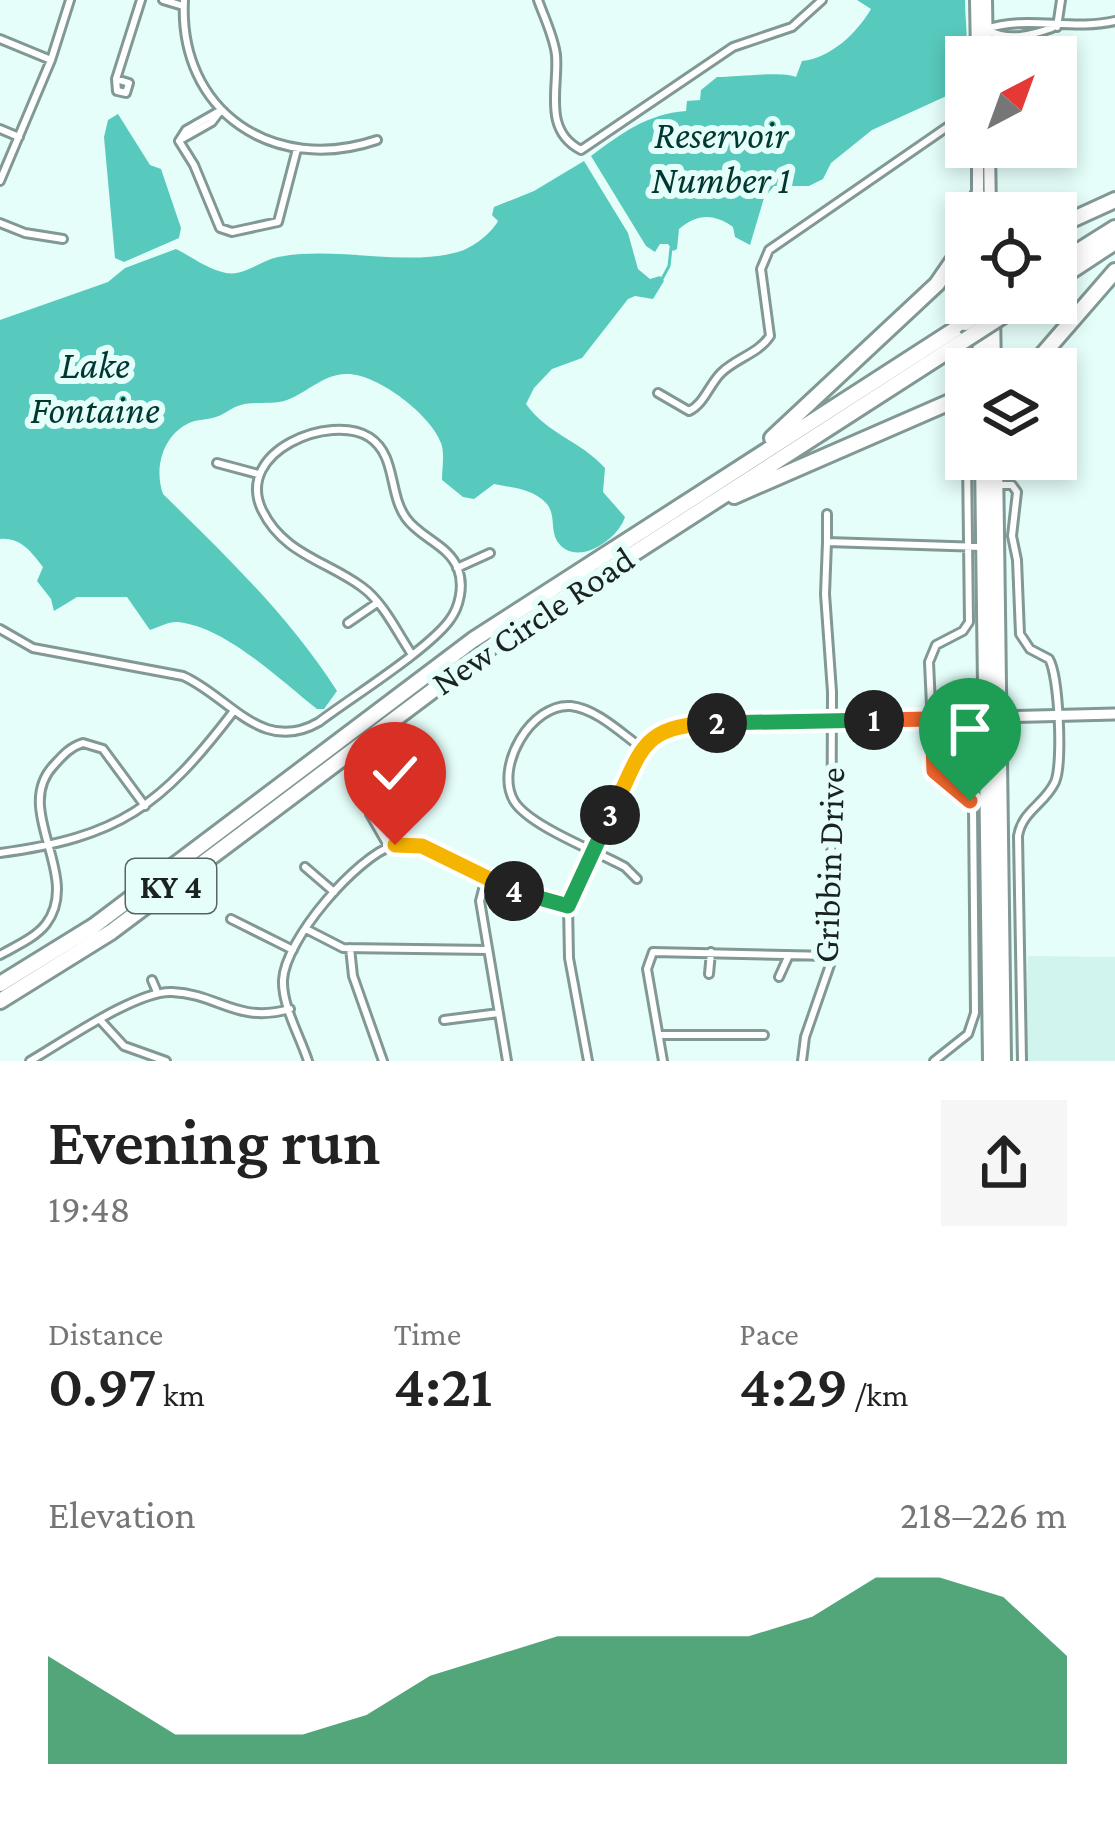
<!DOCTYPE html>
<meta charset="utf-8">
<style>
:root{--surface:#fff;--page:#f6f6f6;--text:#222;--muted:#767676;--accent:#0b8043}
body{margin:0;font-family:"Crimson Pro",serif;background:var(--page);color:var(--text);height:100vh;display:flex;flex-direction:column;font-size:45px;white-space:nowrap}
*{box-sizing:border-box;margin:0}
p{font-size:39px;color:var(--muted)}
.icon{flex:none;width:66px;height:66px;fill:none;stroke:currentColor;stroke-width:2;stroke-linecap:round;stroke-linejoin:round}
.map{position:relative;height:1061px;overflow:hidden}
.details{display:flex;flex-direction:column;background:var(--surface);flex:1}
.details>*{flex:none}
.needle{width:78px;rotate:41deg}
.tools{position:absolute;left:945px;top:36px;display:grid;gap:24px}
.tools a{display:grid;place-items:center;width:132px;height:132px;border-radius:0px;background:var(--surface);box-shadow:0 6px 18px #0003;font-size:60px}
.pin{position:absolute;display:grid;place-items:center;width:102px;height:102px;color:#fff;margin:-123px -51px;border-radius:50% 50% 50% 0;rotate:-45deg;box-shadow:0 0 12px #0007}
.pin .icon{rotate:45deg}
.km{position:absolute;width:60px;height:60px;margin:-30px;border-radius:50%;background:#222;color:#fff;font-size:33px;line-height:60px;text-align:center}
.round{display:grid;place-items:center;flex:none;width:126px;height:126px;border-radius:0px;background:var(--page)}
.head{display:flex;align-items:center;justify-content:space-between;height:204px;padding:0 48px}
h1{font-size:66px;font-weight:600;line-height:90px}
.stats{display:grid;grid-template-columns:repeat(3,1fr);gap:18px;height:204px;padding:12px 48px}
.stats div{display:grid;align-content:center}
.stats b{font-size:60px;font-weight:600}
.stats small{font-size:33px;font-weight:400}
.stats p{font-size:33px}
.chart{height:336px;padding:24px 48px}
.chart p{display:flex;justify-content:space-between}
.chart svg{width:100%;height:216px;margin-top:12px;fill:var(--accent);opacity:.7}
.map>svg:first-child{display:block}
.built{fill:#d2f4ef}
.water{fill:#58cabd}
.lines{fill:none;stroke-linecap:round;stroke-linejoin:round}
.stream{stroke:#58cabd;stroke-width:3}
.street-casing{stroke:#819894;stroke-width:12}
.secondary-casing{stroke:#819894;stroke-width:15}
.primary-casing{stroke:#819894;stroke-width:16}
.highway-casing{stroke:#819894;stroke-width:20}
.street{stroke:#fff;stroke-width:6}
.secondary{stroke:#fff;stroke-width:9}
.primary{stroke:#fff;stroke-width:10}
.highway{stroke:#fff;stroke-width:14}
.highway-bridge-casing{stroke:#819894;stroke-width:20;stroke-linecap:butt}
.highway-bridge{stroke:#fff;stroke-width:14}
.split-1-casing{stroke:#fff;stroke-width:24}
.split-2-casing{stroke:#fff;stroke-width:24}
.split-3-casing{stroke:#fff;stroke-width:24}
.split-4-casing{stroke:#fff;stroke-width:24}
.split-5-casing{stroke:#fff;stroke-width:24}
.split-1{stroke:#f0652b;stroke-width:15}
.split-2{stroke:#22a559;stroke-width:15}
.split-3{stroke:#f5b400;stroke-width:15}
.split-4{stroke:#22a559;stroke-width:15}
.split-5{stroke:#f5b400;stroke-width:15}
.labels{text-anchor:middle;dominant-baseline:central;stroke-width:12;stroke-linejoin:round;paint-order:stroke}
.shield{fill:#e5fefa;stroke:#576562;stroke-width:3}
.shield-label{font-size:33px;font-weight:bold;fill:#1a2321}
.street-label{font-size:36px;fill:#1a2321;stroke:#e5fefa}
.water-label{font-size:39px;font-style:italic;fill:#003732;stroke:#e5fefa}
</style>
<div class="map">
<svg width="1115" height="1061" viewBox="0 0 1115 1061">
<rect width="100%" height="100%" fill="#e5fefa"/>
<path class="built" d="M1028 956 1115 957V1061H1024Z"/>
<path class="water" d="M857 0H965C965 29 974 70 953 93L872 130 831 163 823 179 809 186H774L764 198 750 245 735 237 733 227C713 213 697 214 679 229L677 249 673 251 668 244H660L655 252 646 246 591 156C622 133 647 114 686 111L687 101 700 100 701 90 717 77C737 77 781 71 796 77L802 61C831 58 857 33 871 9Z
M118 114 150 165 161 169 181 228 179 238 124 262 115 258 104 137 108 120Z
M584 161 628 233 638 269 650 279 660 276 664 281 653 299 635 296 628 299 582 358 552 369 534 388 526 404C547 434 581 441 605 468L603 492 625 517C618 540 575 569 557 541 550 528 556 516 547 504 532 488 513 488 494 484L474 499 463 497 442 480C442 467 445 454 441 443 431 415 377 373 346 374 322 375 308 392 287 400 273 405 255 401 241 405 232 407 225 414 216 417 206 420 198 419 189 423 162 436 154 469 163 494 226 556 289 616 337 691L324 709H317C280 680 225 626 177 622 167 622 159 627 150 630L127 597H77L54 611 51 599 37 581 43 567C31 552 21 537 0 539V320L108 282 125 268 176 249C192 257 207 269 226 273 246 276 259 261 278 257 334 246 402 266 454 253 470 250 490 235 498 221L492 215 494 207 534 191Z"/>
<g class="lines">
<path class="stream" d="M662 279 669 266 671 248"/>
<g class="street-casing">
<path id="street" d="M163 0 183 6
M184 0C178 112 274 175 377 140
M538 0C544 17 554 37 556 55 559 87 542 130 581 150L733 47 792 27 822 0
M1057 27 1061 0
M986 29C1026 15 1073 31 1115 21
M989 31C1009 41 1032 35 1052 28
M0 39 51 60
M116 79 129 83 126 93 117 91 116 79 141 0
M0 129 19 137
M182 139 212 122 221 110
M179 141 194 165 220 228 232 232 278 222 297 149
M179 141 186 130 221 110
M0 181 51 60 70 0
M0 223 25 233 63 239
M658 393 689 411C704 404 709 385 721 373 736 358 758 354 770 336L761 269 769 250 966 114
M217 463 258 474
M996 485H1012L1017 492 1012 536 1017 560 1020 634 1030 649 1049 659C1059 676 1063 764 1055 782 1045 804 1022 811 1018 836L1022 1061
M827 514V542L982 547
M457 568 490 553
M348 623 377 603
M0 629 33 648 183 676C230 697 262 755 319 722 352 697 426 651 449 621 460 607 464 585 458 569 449 545 420 538 406 518 388 493 397 455 369 437 331 413 234 451 262 510 283 554 327 561 362 587 383 602 397 632 411 653
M370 814 389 847
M0 853C120 837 161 806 233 712
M305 867 334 892
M486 878 480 901 507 1061
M637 879 625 867C598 852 529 826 514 801 494 767 531 703 571 706 597 709 622 734 642 748
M231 919 293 950
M306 929 343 948 488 950
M350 948 353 976 383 1061
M0 955C16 946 35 938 46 924 83 875 11 810 54 765 63 755 70 747 83 743L103 749 145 806
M709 974 711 952
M779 977 789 955
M152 980 157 992
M444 1020 499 1013
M101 1021 124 1046 166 1061
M659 1035H764
M30 1061C63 1042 137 990 172 992 219 994 236 1024 290 1009
M308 1061C300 1036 282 1006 283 980 285 940 356 857 394 845 404 842 412 843 422 846L513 890 568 906
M588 1061 569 958 568 906 581 872 642 748 661 731 687 723 983 717
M663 1061 647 969 653 952 831 956
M802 1061 805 1037 831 962 832 692 825 594 827 542
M934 1061 968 1034 975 1013 973 809 967 797 934 771 929 662 936 645 963 631 969 622 967 459"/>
</g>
<g class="secondary-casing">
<path id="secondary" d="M994 717 1115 714"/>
</g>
<g class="primary-casing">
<path id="primary" d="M976 0 977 57
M986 0 987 57
M989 147 990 213
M978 204V147"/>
</g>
<g class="highway-casing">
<path id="highway" d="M975 213 978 196
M1056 227 1115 200
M1056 265 1115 228
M1056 281 1115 242
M980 303 981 369
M992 314 993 369
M1030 369 1115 271
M772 438 937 284 966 242
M983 459 991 1061
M995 459 1003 1061
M734 496 966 395
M0 984 94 926 473 640 965 323
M0 1001 111 932 504 637 965 340"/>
</g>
<use href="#street" class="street"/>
<use href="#secondary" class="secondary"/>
<use href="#primary" class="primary"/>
<use href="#highway" class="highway"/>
<g class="highway-bridge-casing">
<path id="highway-bridge" d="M965 323 996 303
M965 340 1010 311"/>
</g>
<use href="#highway-bridge" class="highway-bridge"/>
</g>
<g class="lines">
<g class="split-1-casing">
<path id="split-1" d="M874 720 932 719 934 771 970 801"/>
</g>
<g class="split-2-casing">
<path id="split-2" d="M717 723 874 720"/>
</g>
<g class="split-3-casing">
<path id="split-3" d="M610 815C643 752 636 725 717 723"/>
</g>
<g class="split-4-casing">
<path id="split-4" d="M514 891 568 906 610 815"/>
</g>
<g class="split-5-casing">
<path id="split-5" d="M395 845 422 846 514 891"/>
</g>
<use href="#split-1" class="split-1"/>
<use href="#split-2" class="split-2"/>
<use href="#split-3" class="split-3"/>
<use href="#split-4" class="split-4"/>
<use href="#split-5" class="split-5"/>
</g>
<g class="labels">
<rect class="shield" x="126" y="859" width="90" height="54" rx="9"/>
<g class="shield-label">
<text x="171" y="886">KY 4</text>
</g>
<g class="street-label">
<text transform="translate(533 621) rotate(-34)">New Circle Road</text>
<text transform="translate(829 865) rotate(-88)">Gribbin Drive</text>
</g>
<g class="water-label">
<text x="721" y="134">Reservoir<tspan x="721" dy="45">Number 1</tspan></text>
<text x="95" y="364">Lake<tspan x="95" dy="45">Fontaine</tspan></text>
</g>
</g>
</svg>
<div class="tools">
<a><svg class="needle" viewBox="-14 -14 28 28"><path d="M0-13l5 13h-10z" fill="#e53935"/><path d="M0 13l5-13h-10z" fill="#767676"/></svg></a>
<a><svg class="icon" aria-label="locate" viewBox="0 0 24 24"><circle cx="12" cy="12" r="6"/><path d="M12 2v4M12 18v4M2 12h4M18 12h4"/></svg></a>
<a><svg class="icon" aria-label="layers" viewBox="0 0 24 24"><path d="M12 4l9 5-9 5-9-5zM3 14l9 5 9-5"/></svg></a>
</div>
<div class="pin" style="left:970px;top:801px;background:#1e9e55"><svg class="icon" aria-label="arrive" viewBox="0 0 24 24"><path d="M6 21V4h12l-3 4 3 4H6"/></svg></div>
<div class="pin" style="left:395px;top:845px;background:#d93025"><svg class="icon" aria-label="check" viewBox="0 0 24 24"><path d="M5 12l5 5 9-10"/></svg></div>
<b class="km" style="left:874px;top:720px">1</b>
<b class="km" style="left:717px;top:723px">2</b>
<b class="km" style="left:610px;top:815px">3</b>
<b class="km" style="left:514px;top:891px">4</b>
</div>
<section class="details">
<div class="head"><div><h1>Evening run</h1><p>19:48</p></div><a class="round"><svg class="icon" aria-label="share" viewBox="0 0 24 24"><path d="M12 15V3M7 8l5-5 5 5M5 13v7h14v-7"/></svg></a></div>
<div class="stats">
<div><p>Distance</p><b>0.97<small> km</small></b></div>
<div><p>Time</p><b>4:21</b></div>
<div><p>Pace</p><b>4:29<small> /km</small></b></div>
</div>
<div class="chart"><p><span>Elevation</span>218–226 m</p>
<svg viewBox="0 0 160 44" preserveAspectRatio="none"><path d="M0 44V22L10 30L20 38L30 38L40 38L50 34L60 26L70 22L80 18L90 18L100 18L110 18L120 14L130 6L140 6L150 10L160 22V44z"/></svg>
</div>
</section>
